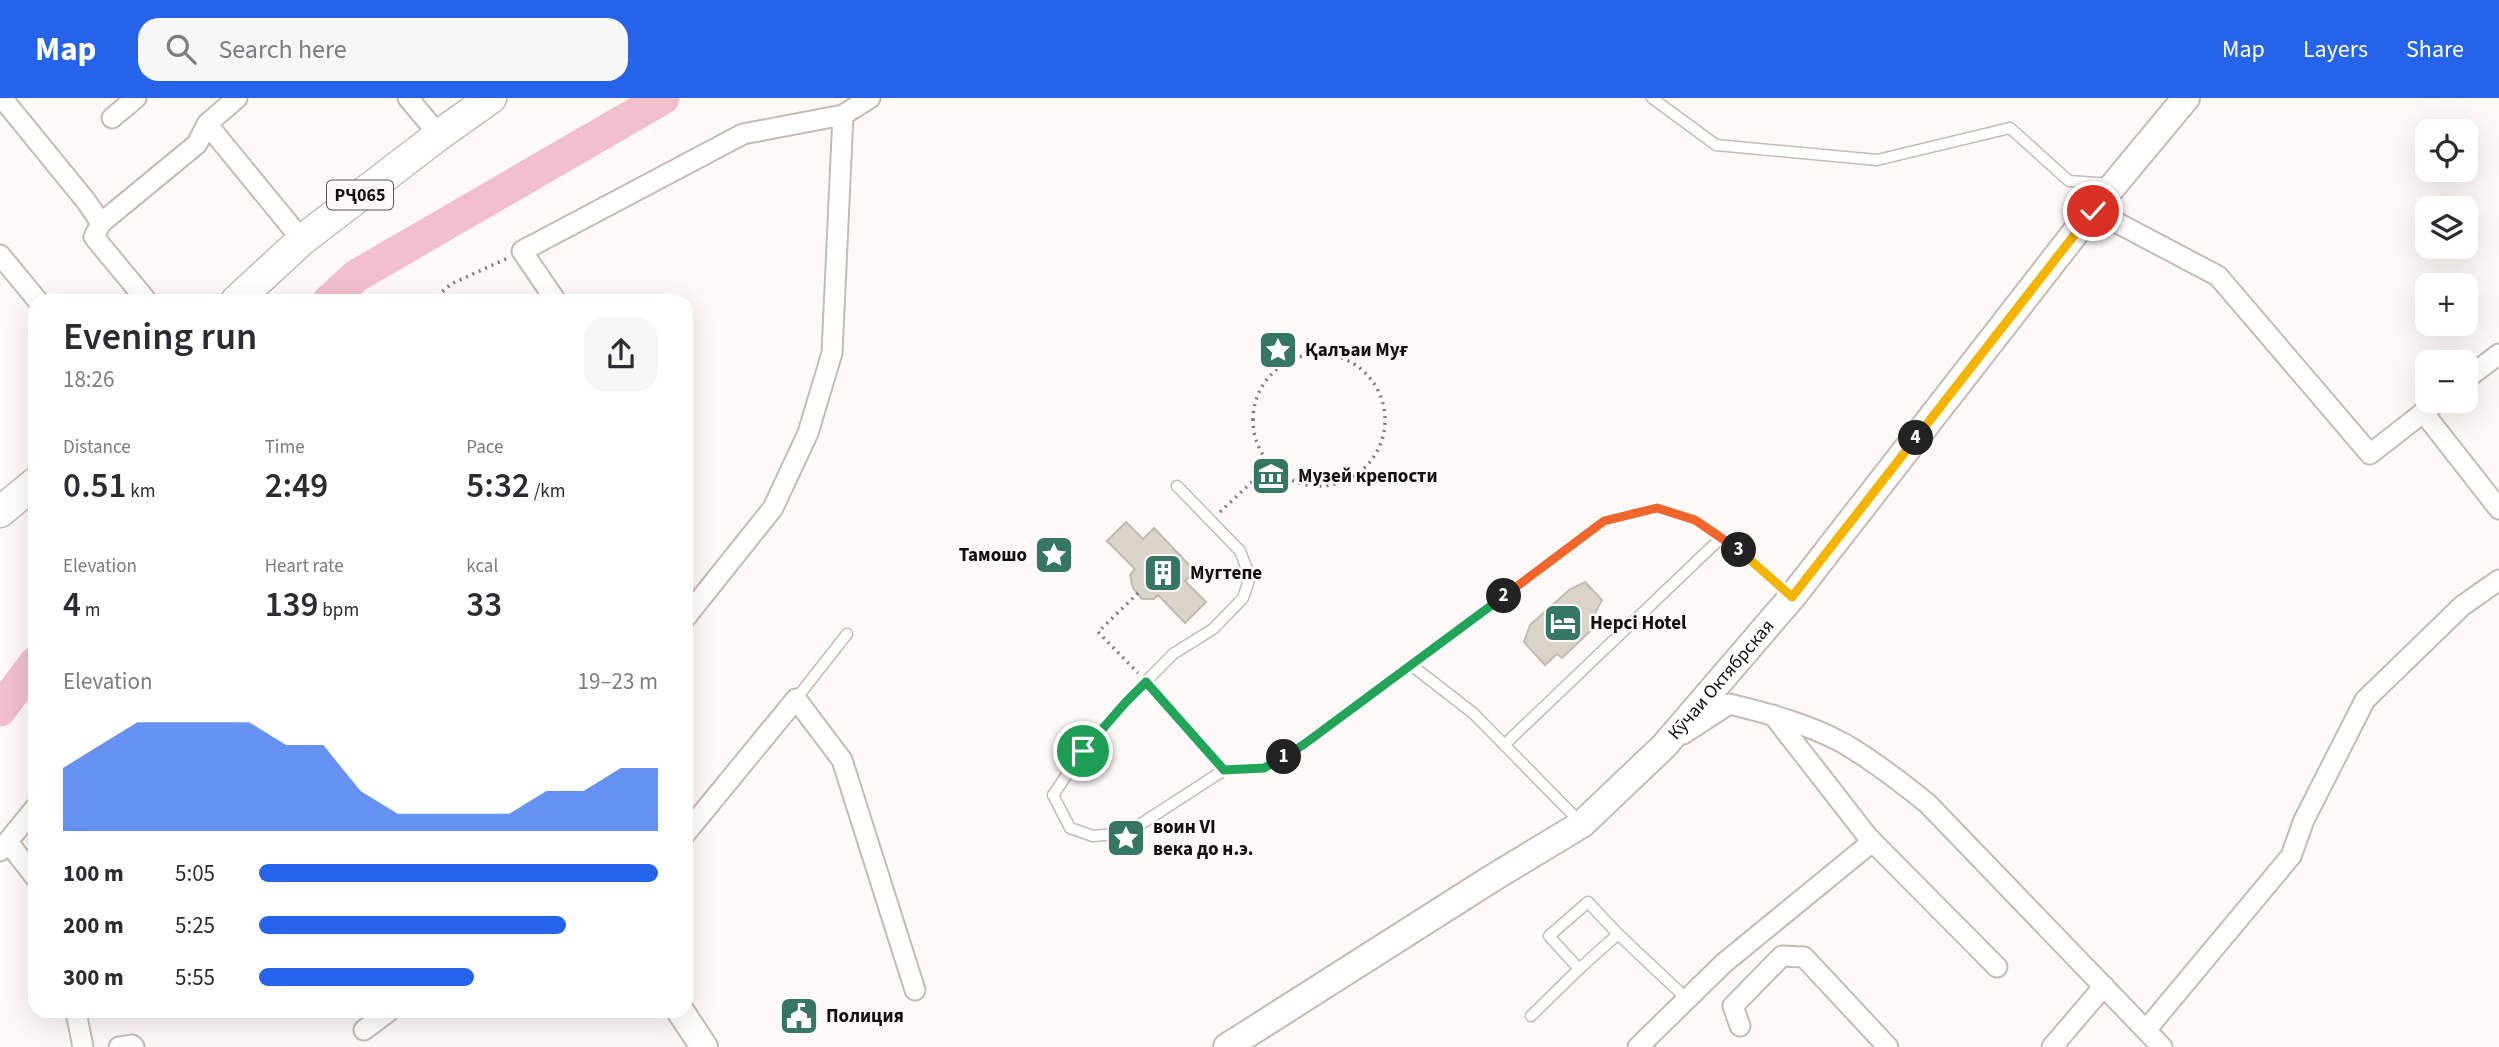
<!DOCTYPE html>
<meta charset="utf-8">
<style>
:root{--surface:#fff;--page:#f7f7f7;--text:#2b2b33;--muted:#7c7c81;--accent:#2563eb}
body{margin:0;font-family:"Source Sans 3",sans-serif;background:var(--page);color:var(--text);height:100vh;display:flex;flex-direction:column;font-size:26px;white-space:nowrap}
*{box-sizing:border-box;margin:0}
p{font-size:23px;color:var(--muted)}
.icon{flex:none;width:38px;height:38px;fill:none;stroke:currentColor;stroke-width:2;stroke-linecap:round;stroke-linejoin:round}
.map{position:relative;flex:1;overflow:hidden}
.drawer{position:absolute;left:28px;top:196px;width:665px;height:724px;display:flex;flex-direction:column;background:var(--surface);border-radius:21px;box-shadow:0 7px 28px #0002}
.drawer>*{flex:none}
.controls{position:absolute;left:2415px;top:21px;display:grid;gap:14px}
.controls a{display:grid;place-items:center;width:63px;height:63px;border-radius:14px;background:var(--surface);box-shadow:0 7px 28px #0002;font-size:35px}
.pin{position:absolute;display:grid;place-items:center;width:60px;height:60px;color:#fff;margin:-30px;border:4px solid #fff;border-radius:50%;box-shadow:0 2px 7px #0007}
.km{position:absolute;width:35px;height:35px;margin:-18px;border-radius:50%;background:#222;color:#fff;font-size:19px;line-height:35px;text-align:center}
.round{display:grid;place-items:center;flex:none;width:74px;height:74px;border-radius:21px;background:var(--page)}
.headline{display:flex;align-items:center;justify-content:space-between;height:119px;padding:0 35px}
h1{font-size:38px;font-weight:600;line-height:52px}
.stats{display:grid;grid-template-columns:repeat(3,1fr);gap:10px;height:119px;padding:7px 35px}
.stats div{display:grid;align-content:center}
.stats b{font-size:35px;font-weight:600}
.stats small{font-size:19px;font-weight:400}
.stats p{font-size:19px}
.chart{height:196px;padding:14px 35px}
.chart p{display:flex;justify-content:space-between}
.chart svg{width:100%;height:126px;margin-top:7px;fill:var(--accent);opacity:.7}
ul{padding:0 35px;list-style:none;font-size:23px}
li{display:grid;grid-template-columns:112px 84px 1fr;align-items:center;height:52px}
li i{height:18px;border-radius:9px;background:var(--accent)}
header{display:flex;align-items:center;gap:42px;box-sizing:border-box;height:98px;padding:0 35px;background:var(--accent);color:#fff}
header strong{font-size:33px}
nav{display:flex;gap:38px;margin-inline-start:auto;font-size:24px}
.search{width:490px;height:63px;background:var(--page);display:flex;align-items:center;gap:18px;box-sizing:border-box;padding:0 24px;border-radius:21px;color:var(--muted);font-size:26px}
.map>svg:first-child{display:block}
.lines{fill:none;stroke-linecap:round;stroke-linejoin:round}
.river{stroke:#f1bfce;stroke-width:33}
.building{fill:#dbd4cb;stroke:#c2bbb2;stroke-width:2}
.service-casing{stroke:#c6bbb5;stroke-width:13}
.minor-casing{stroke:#c6bbb5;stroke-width:23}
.secondary-casing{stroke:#c6bbb5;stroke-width:30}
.primary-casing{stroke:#c6bbb5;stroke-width:33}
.path{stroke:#7f7b79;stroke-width:3.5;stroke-dasharray:2 5;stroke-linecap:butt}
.service{stroke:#fff;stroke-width:10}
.minor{stroke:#fff;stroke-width:19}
.secondary{stroke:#fff;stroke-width:26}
.primary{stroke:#fff;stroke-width:30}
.split-1-casing{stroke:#fff;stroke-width:14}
.split-2-casing{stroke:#fff;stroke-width:14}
.split-3-casing{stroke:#fff;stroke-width:14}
.split-4-casing{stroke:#fff;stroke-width:14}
.split-5-casing{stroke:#fff;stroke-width:14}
.split-1{stroke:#22a559;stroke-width:9}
.split-2{stroke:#22a559;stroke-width:9}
.split-3{stroke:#f0652b;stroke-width:9}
.split-4{stroke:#f5b400;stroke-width:9}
.split-5{stroke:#f5b400;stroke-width:9}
.labels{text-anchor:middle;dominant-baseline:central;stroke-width:5;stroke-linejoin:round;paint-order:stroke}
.shield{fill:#fef9f7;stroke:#595553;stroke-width:2}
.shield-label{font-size:18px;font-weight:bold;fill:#120f0d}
.poi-label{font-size:19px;font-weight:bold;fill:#120f0d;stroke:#fef9f7;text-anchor:start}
.street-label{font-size:19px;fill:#120f0d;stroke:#fef9f7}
</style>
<header>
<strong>Map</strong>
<div class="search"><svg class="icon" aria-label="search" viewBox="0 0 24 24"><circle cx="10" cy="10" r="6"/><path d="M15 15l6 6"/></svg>Search here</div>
<nav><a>Map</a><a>Layers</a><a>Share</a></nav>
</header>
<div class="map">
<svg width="2499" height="949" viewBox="0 0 2499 949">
<rect width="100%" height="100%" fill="#fef9f7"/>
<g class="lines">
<path class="river" d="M329 203 356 178 663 0
M0 612 35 565"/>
</g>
<path class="building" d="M1126 424 1143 441 1154 430 1195 473 1185 483 1206 504 1185 525 1158 497 1154 501H1142L1133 490 1130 477 1135 471 1107 443Z
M1585 484 1602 502 1594 517 1600 524 1562 560 1557 556 1545 567 1524 544 1530 527 1569 492Z"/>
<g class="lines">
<g class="service-casing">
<path id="service" d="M1652 0 1716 47 1877 62 2010 30 2069 83 2111 86
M1177 388 1240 453 1250 479 1243 500 1213 531 1173 556 1126 604 1083 653 1053 697 1070 730 1093 738 1127 735 1224 672 1264 670 1303 647 1604 423 1657 410 1695 422 1746 457 1791 499
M1411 567 1473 615 1582 726
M796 601 847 536
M1504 647 1722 439
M1579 871 1618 836
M1531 918 1579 871 1549 838 1588 804 1618 836 1687 901"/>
</g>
<g class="minor-casing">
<path id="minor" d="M2 0 86 103 101 125
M408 0 439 37
M112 20 136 0
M207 26 237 0
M2093 112 2218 178 2370 356 2438 303
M0 157 38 203
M147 203 94 139 101 125 197 46 207 26 302 142
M556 203 522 153 743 36 843 17 870 0
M2466 281 2499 256
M2423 314 2499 411
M686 519 773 410 808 335 832 255 843 17
M1773 617 1868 739 1997 869
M1683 636 1729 606C1767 615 1808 626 1843 645 1874 663 1901 684 1928 706L2162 949
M686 735 796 601 842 662 915 892
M8 744 35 779
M0 753 35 710
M76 914 83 949
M1740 928 1733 908 1782 858 1804 859 1888 949
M364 932 388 914
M2146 932 2291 758 2304 722 2365 602 2462 508 2499 482
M119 949 132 947 134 949
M1638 949 1724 865 1872 744
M2052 949 2104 888"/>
</g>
<g class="secondary-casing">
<g id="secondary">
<path d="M681 914 704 949"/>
<path id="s1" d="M1227 949 1491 781 1582 726 1664 648 1792 499 2093 112 2186 0"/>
</g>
</g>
<g class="primary-casing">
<path id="primary" d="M236 203 302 142 439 37 491 0
M0 414 35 385"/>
</g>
<path class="path" d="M432 203 451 186 508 160
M1253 322a66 66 0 1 1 132 0a66 66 0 1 1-132 0Z
M1220 414 1270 367
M1138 495 1098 534 1138 575
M1155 594 1215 661"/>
<use href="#service" class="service"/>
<use href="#minor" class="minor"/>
<use href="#secondary" class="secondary"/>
<use href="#primary" class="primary"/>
</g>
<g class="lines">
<g class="split-1-casing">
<path id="split-1" d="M1083 653 1126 604 1146 584 1224 672 1264 670 1284 659"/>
</g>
<g class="split-2-casing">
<path id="split-2" d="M1284 659 1303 647 1504 498"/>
</g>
<g class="split-3-casing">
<path id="split-3" d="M1504 498 1604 423 1657 410 1695 422 1739 452"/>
</g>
<g class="split-4-casing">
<path id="split-4" d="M1739 452 1792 499 1916 340"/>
</g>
<g class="split-5-casing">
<path id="split-5" d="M1916 340 2093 113"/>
</g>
<use href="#split-1" class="split-1"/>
<use href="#split-2" class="split-2"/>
<use href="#split-3" class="split-3"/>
<use href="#split-4" class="split-4"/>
<use href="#split-5" class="split-5"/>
</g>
<defs>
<g id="sight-square" transform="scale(2.0125)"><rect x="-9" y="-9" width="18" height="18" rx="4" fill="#367665" stroke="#fef9f7"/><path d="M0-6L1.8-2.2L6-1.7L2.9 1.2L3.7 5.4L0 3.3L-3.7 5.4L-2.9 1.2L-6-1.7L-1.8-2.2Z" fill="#fff"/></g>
<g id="museum-square" transform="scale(2.0125)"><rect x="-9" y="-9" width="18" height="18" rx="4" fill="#367665" stroke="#fef9f7"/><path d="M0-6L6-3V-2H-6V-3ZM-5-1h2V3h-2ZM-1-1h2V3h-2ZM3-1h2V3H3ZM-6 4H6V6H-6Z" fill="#fff"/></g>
<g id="building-square" transform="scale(2.0125)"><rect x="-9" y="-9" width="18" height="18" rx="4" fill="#367665" stroke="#fef9f7"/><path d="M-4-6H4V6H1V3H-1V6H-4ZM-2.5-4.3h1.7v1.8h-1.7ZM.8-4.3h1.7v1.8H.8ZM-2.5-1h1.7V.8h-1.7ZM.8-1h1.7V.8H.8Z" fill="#fff"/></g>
<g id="hotel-square" transform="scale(2.0125)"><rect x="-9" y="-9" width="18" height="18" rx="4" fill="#367665" stroke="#fef9f7"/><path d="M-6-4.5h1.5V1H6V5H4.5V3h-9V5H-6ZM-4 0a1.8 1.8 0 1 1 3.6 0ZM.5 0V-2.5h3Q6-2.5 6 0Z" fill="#fff"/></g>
<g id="civic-square" transform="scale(2.0125)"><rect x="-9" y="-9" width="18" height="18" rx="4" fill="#367665" stroke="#fef9f7"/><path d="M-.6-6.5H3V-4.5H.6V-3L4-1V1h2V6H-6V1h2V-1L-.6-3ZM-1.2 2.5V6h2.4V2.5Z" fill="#fff"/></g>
</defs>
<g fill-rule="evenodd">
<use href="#sight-square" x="1278" y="252"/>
<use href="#museum-square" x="1271" y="378"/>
<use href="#sight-square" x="1054" y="457"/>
<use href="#building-square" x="1163" y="475"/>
<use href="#hotel-square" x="1563" y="525"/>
<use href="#sight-square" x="1126" y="740"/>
<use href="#civic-square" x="799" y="918"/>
</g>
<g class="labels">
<rect class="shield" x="327" y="82.5" width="66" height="29" rx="5"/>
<g class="shield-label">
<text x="360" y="97">РҶ065</text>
</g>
<g class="poi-label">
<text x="1305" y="252">Қалъаи Муғ</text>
<text x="1298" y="378">Музей крепости</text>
<text x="1027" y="457" text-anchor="end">Тамошо</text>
<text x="1190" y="475">Мугтепе</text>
<text x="1590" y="525">Hepci Hotel</text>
<text x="1153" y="729">воин VI<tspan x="1153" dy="22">века до н.э.</tspan></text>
<text x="826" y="918">Полиция</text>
</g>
<g class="street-label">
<text stroke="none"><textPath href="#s1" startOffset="620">Кӯчаи Октябрская</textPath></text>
</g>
</g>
</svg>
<div class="controls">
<a><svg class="icon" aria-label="locate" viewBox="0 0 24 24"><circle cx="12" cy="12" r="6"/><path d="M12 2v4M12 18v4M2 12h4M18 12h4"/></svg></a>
<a><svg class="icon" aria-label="layers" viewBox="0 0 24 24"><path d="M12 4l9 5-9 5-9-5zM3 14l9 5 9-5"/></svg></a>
<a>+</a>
<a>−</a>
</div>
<div class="pin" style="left:1083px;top:653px;background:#1e9e55"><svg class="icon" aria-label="arrive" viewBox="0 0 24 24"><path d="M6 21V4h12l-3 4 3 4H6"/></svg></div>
<div class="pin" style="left:2093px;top:113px;background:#d93025"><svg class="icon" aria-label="check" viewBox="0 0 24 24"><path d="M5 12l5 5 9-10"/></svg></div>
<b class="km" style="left:1284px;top:659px">1</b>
<b class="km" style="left:1504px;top:498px">2</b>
<b class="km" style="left:1739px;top:452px">3</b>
<b class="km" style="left:1916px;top:340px">4</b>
<section class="drawer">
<div class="headline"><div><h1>Evening run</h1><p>18:26</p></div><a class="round"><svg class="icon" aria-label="share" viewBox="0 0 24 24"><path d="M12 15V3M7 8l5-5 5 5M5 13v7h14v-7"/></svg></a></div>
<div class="stats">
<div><p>Distance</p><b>0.51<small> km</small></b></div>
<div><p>Time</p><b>2:49</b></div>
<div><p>Pace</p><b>5:32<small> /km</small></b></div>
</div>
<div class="stats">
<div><p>Elevation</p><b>4<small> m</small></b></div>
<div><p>Heart rate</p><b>139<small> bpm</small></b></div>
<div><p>kcal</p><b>33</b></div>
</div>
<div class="chart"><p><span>Elevation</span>19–23 m</p>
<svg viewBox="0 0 160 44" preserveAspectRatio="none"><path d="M0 44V22L10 14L20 6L30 6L40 6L50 6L60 14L70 14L80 30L90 38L100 38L110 38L120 38L130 30L140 30L150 22L160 22V44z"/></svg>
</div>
<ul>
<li><b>100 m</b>5:05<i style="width:100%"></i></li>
<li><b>200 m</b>5:25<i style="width:77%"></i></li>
<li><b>300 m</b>5:55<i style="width:54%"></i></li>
</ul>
</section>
</div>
